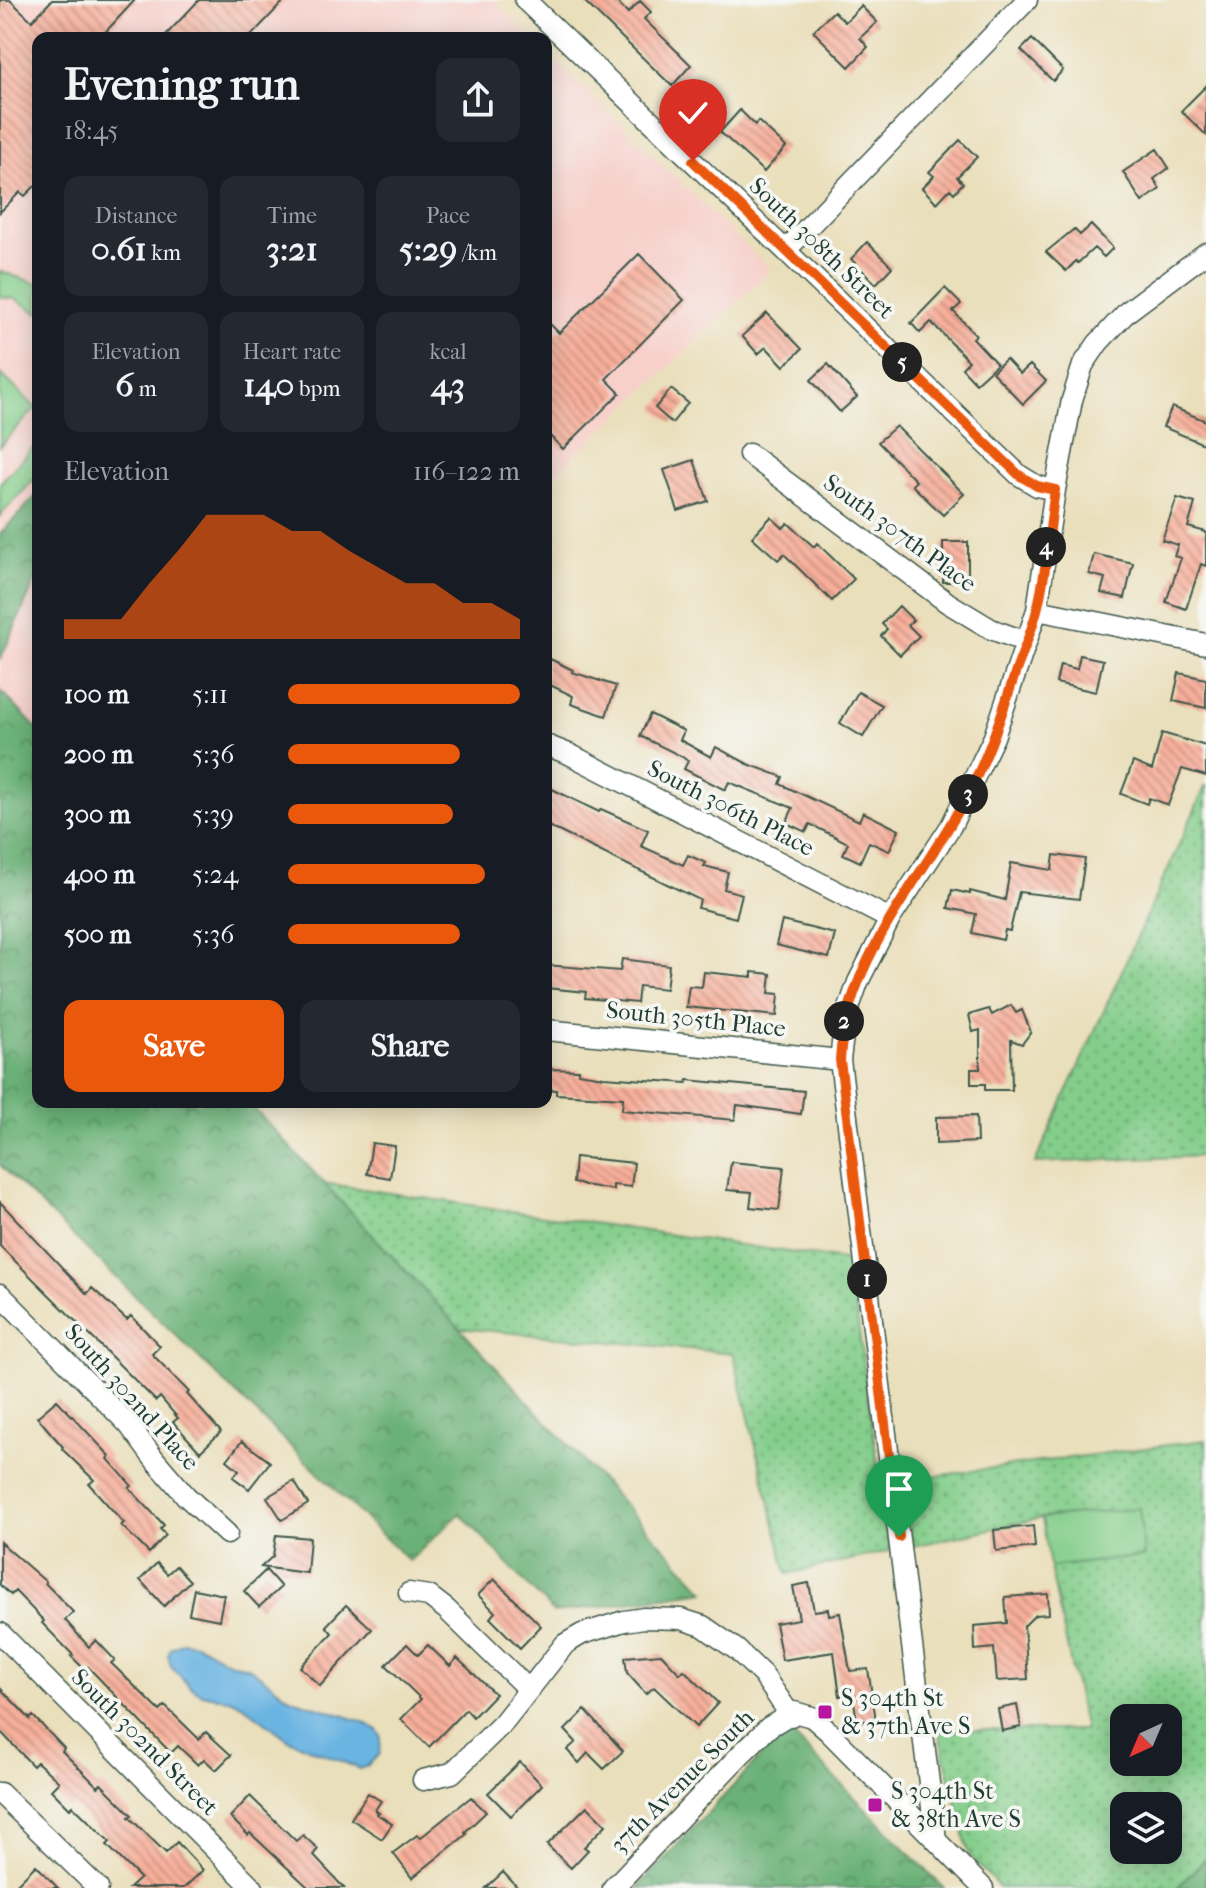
<!DOCTYPE html>
<meta charset="utf-8">
<style>
:root{--surface:#171b24;--page:#242831;--text:#f1f3f6;--muted:#9ea1a6;--accent:#ea580c}
body{margin:0;font-family:"IM FELL French Canon",serif;background:var(--page);color:var(--text);height:100vh;display:flex;flex-direction:column;font-size:30px;white-space:nowrap}
*{box-sizing:border-box;margin:0}
p{font-size:26px;color:var(--muted)}
.icon{flex:none;width:44px;height:44px;fill:none;stroke:currentColor;stroke-width:2;stroke-linecap:round;stroke-linejoin:round}
.map{position:relative;flex:1;overflow:hidden}
.panel{position:absolute;left:32px;top:32px;width:520px;height:1076px;display:flex;flex-direction:column;background:var(--surface);border-radius:16px;box-shadow:0 4px 20px #0003}
.panel>*{flex:none}
.needle{width:52px;rotate:224deg}
.tools{position:absolute;left:1110px;top:1704px;display:grid;gap:16px}
.tools a{display:grid;place-items:center;width:72px;height:72px;border-radius:16px;background:var(--surface);box-shadow:0 4px 20px #0003;font-size:40px}
.pin{position:absolute;display:grid;place-items:center;width:68px;height:68px;color:#fff;margin:-82px -34px;border-radius:50% 50% 50% 0;rotate:-45deg;box-shadow:0 0 8px #0007}
.pin .icon{rotate:45deg}
.km{position:absolute;width:40px;height:40px;margin:-20px;border-radius:50%;background:#222;color:#fff;font-size:22px;line-height:40px;text-align:center}
.round{display:grid;place-items:center;flex:none;width:84px;height:84px;border-radius:16px;background:var(--page)}
.overview{display:flex;align-items:center;justify-content:space-between;height:136px;padding:0 32px}
h1{font-size:44px;font-weight:700;line-height:60px}
.stats{display:grid;grid-template-columns:repeat(3,1fr);gap:12px;height:136px;padding:8px 32px}
.stats div{display:grid;align-content:center;border-radius:16px;background:var(--page);text-align:center}
.stats b{font-size:34px;font-weight:700}
.stats small{font-size:22px;font-weight:400}
.stats p{font-size:22px}
.chart{height:224px;padding:16px 32px}
.chart p{display:flex;justify-content:space-between}
.chart svg{width:100%;height:144px;margin-top:8px;fill:var(--accent);opacity:.7}
.button{display:flex;gap:16px;margin-top:auto;padding:16px 32px}
.button a{flex:1;height:92px;border-radius:16px;background:var(--accent);color:#fff;font-size:32px;font-weight:700;line-height:92px;text-align:center}
.button a+a{background:var(--page);color:var(--text)}
ul{padding:0 32px;list-style:none;font-size:26px}
li{display:grid;grid-template-columns:128px 96px 1fr;align-items:center;height:60px}
li i{height:20px;border-radius:10px;background:var(--accent)}
.map>svg:first-child{display:block}
.built{fill:#f7d0ca}
.grass{fill:url(#grass-dots);stroke:#528660;stroke-width:2;fill-rule:evenodd}
.forest{fill:url(#forest-crowns);stroke:#457756;stroke-width:2}
.park{fill:#84ce8b;stroke:#528660;stroke-width:2}
.water{fill:#6ab4e2;stroke:#44788b;stroke-width:2}
.building{fill:url(#building-back-hatch)}
.lines{fill:none;stroke-linecap:round;stroke-linejoin:round}
.minor-casing{stroke:#3d5548;stroke-width:23}
.minor{stroke:#fff;stroke-width:20}
.route-casing{stroke:#fff;stroke-width:16}
.route{stroke:#ea580c;stroke-width:10}
.poi-dot{fill:#b5179e;stroke:#f6f6f2;stroke-width:3}
.labels{text-anchor:middle;dominant-baseline:central;stroke-width:7;stroke-linejoin:round;paint-order:stroke}
.street-label{font-size:24px;fill:#1f3d34;stroke:#f6f6f2}
.poi-label{font-size:24px;fill:#1f3d34;stroke:#f6f6f2;text-anchor:start}
</style>
<div class="map">
<svg width="1206" height="1888" viewBox="0 0 1206 1888">
<defs>
<pattern id="grass-dots" width="8" height="8" patternUnits="userSpaceOnUse" patternTransform="scale(2)"><rect width="8" height="8" fill="#84ce8b"/><path d="M2 2h.1M6 6h.1" fill="none" stroke="#6ba872" stroke-width="1.8" stroke-linecap="round"/></pattern>
<pattern id="forest-crowns" width="20" height="18" patternUnits="userSpaceOnUse" patternTransform="scale(2)"><rect width="20" height="18" fill="#6bb177"/><path d="M2 6a3 3 0 1 1 6 0M12 15a3 3 0 1 1 6 0" fill="none" stroke="#579162"/></pattern>
<pattern id="building-back-hatch" width="6" height="6" patternUnits="userSpaceOnUse" patternTransform="scale(2)"><rect width="6" height="6" fill="#f7ae9a"/><path d="M-1 5l2 2M0 0l6 6M5-1l2 2" fill="none" stroke="#c78f7e"/></pattern>
</defs>
<rect width="100%" height="100%" fill="#f6f6f2"/>
<filter id="ink" filterUnits="userSpaceOnUse"><feTurbulence type="fractalNoise" baseFrequency=".0125" numOctaves="2"/><feDisplacementMap in="SourceGraphic" scale="16" xChannelSelector="R" yChannelSelector="G"/><feConvolveMatrix kernelMatrix="1 2 1 2 8 2 1 2 1" color-interpolation-filters="sRGB"/></filter>
<filter id="wash" filterUnits="userSpaceOnUse"><feTurbulence type="fractalNoise" baseFrequency=".006" numOctaves="4" result="noise"/><feDisplacementMap in="SourceGraphic" scale="32" xChannelSelector="R" yChannelSelector="G"/><feGaussianBlur stdDeviation="1.8" result="paint"/><feColorMatrix in="noise" values="0 0 0 0 0 0 0 0 0 0 0 0 0 0 0 0 0 1.4 0 .05"/><feComposite in="paint" operator="in"/></filter>
<g filter="url(#wash)">
<rect width="100%" height="100%" fill="#eadfbb"/>
<path class="built" d="M0 0H493L532 38H38V494L0 534Z
M546 52 771 270 546 483Z
M38 575V730L0 690V660Z"/>
<path class="grass" d="M1206 785V1156L1035 1163Z
M323 1183 849 1261 890 1551 787 1574 733 1353 459 1328Z
M1206 1440V1858L1177 1888H1000L969 1855 938 1730H1085L1050 1567 1144 1556 1139 1509 1042 1518 913 1546 903 1480ZM1124 1718H1168V1762H1124ZM1124 1806H1168V1850H1124Z"/>
<path class="forest" d="M38 494V575L0 660V534Z
M0 690 38 730V1102H248L705 1591 554 1613 460 1513 409 1561 0 1165Z
M787 1729 944 1888H637Z
M1206 1858V1888H1177Z"/>
<path class="park" d="M0 271 38 284V313L15 299 0 297Z
M0 373 36 408 0 446Z
M38 442V475L0 516V483Z
M1139 1508 1144 1556 1050 1567 1042 1518Z"/>
<path class="water" d="M183 1642 197 1644 229 1662 250 1668 290 1698 363 1722 376 1729 381 1736 380 1754 367 1766 360 1769 289 1740 244 1706 232 1700 202 1694 189 1686 171 1666 168 1656 171 1648Z"/>
<g id="blocks">
<path class="building" d="M0 0H10L32 21 52 0H135L100 38H38V183L25 196 20 192 0 212Z
M199 0H285L249 38H163Z
M583 0H615L628 13 640 1 651 12 644 19 691 65 672 86Z
M861 6 877 22 860 38 868 47 849 67 813 31 834 11 845 22Z
M1032 39 1063 70 1053 81 1021 50Z
M1206 86V135L1181 111Z
M740 110 755 125 758 121 786 147 764 172 720 132Z
M960 140 977 157 957 177 963 183 954 193 950 189 937 203 922 188 934 176 929 172Z
M1157 149 1169 168 1154 179 1160 189 1142 202 1123 172Z
M1091 225 1113 248 1104 257 1094 248 1078 263 1076 261 1066 271 1046 252 1074 229 1080 235Z
M867 242 892 267 876 284 851 259Z
M639 254 684 300 606 379 620 393 563 449 546 432V320L559 333Z
M945 288 961 304 953 311 976 335 973 338 997 364 976 383 962 368 969 361 931 322 920 333 911 323Z
M767 313 802 349 784 366 766 347 758 354 742 336Z
M1006 359 1020 374 1030 365 1046 381 1023 404 992 372Z
M828 364 857 397 840 412 811 380Z
M671 389 688 403 672 423 655 408Z
M1172 407 1206 421V445L1163 427Z
M896 426 964 494 943 515 912 485 916 481 878 442Z
M694 460 708 501 678 511 664 470Z
M1177 498 1195 503 1188 527 1206 532V566L1201 564 1186 609 1166 602 1181 558 1174 556 1178 545 1162 540Z
M771 517 783 528 788 523 814 547 817 543 854 579 832 601 784 554 778 560 752 537Z
M943 542H968V582H943Z
M1094 554 1133 563 1125 598 1101 593 1105 578 1089 574Z
M899 606 913 620 908 625 919 636 900 655 881 636 887 629 882 624Z
M1080 655 1103 660 1096 692 1056 683 1060 665 1077 669Z
M546 657 573 670 572 672 616 686 606 716 571 704 573 696 546 683Z
M1179 673 1206 679V708L1173 701Z
M858 692 882 705 863 737 840 723Z
M650 714 684 731 680 740 711 757 716 747 748 764 783 777 780 784 859 821 863 812 899 830 889 851 869 842 860 862 843 854 848 843 810 824 806 832 786 823 793 808 729 782 725 790 684 769 688 761 681 756 640 736Z
M1162 733 1206 746V776L1182 769 1168 805 1149 798 1147 804 1121 794 1133 762 1152 770Z
M552 789 599 812 601 809 648 830 641 846 683 865 688 855 706 863 704 866 728 872 724 889 742 894 736 918 698 908 700 900 546 825V801Z
M1054 855 1085 859 1079 899 1019 892 1010 931 1005 930 1003 940 972 933 976 914 948 908 952 890 970 894V891L1005 900 1011 863 1052 870Z
M782 921 835 934 829 958 776 945Z
M622 959 669 965 666 989 639 986 637 1003 585 998 586 992 546 988V965L620 971Z
M704 972 752 977V972L771 974 769 993 779 994 777 1016 686 1007 689 986 702 987Z
M1011 1005 1016 1013 1022 1010 1031 1032 1022 1044 1011 1040 1012 1090H985V1084H971V1069H980V1030L973 1032 969 1015 989 1009 992 1015Z
M546 1069 579 1070 578 1073 604 1077 687 1083 688 1080 804 1091 801 1114 737 1105 735 1120 622 1110 623 1098 556 1094V1090L546 1089Z
M976 1116 977 1142 936 1144V1117Z
M372 1143 395 1146 390 1178 367 1174Z
M575 1157 634 1163 631 1187 613 1185V1190L573 1183Z
M731 1162 784 1167 779 1210 750 1207 752 1192 727 1190Z
M0 1202 87 1294 92 1288 127 1320 131 1316 160 1346 152 1354 189 1392 187 1394 221 1432 200 1452 173 1422 178 1418 160 1397 156 1401 0 1246Z
M57 1400 110 1456 108 1459 132 1486 129 1488 164 1525 160 1529 166 1535 149 1553 121 1525 124 1523 89 1484 94 1480 62 1449 63 1447 37 1417Z
M242 1441 270 1462 249 1489 233 1477 239 1470 227 1460Z
M294 1481 308 1504 282 1520 267 1497Z
M1033 1526 1035 1547 996 1551 994 1530Z
M276 1535 310 1538 307 1573 261 1567 273 1556Z
M0 1542 46 1582 45 1583 73 1612 65 1620 89 1647 96 1640 115 1660 111 1663 160 1711 165 1706 199 1739 206 1732 231 1755 216 1770 204 1759 198 1765 178 1746 171 1753 88 1667 85 1670 71 1656 73 1655 42 1623 44 1621 15 1591 11 1595 0 1585Z
M157 1563 167 1574 176 1566 190 1581 164 1606 140 1580Z
M266 1570 281 1587 259 1607 244 1591Z
M494 1579 541 1626 520 1648 490 1618 495 1612 478 1595Z
M809 1583 814 1611 828 1609 829 1615 840 1613 850 1671 868 1669 876 1720 857 1722 853 1694 840 1696 834 1652 782 1660 775 1623 799 1619 793 1586Z
M194 1589 224 1595 219 1620 189 1614Z
M1048 1594 1049 1614 1035 1615 1024 1626 1028 1679 997 1681 994 1648 975 1650 974 1626 1007 1623 1005 1597Z
M346 1605 372 1629 320 1686 300 1667 332 1633 326 1626Z
M407 1644 418 1655 428 1645 450 1666 457 1658 495 1694 473 1717 466 1709 429 1747 401 1719 421 1699 386 1665Z
M661 1654 680 1674 684 1670 718 1703 696 1727 654 1687 646 1694 627 1673 625 1657Z
M0 1688 30 1719 33 1716 64 1748 62 1751 98 1787 101 1784 132 1815 129 1817 166 1853 177 1842 203 1870 184 1888H129L140 1878 107 1845 110 1842 73 1806 70 1809 51 1790 59 1782 37 1762 33 1766 0 1731Z
M1017 1705 1021 1727 1002 1731 998 1709Z
M585 1710 623 1751 604 1769 588 1753 579 1763 567 1750 576 1742 565 1730Z
M520 1762 542 1785 511 1816 488 1793Z
M368 1793 381 1801 375 1810 379 1813 377 1814 392 1824 382 1839 351 1819Z
M250 1796 296 1841 303 1835 318 1849 313 1855 344 1888H309L250 1833 248 1835 230 1817Z
M471 1797 486 1812 465 1832 467 1834 412 1878 393 1853 417 1835 420 1838Z
M587 1806 606 1825 584 1847 588 1850 571 1868 547 1845Z
M36 1865 58 1888H13Z
M503 1872 518 1888H486Z"/>
</g>
</g>
<g filter="url(#ink)">
<use href="#blocks" fill-opacity="0" stroke="#3d5548" stroke-width="2"/>
<g class="lines">
<g class="minor-casing">
<path id="minor" d="M525 0 1019 475 1037 486 1055 490
M786 250 1027 0
M749 454 948 603 991 629 1026 642
M1037 610 1206 644
M546 745 571 755 890 919
M546 1030 840 1060
M0 1294 129 1425 155 1460 186 1496 227 1534
M409 1593 429 1596 446 1609 528 1689
M0 1633 253 1888
M423 1780 452 1773 502 1724 565 1644 582 1634 624 1621 644 1618 681 1619 703 1626 737 1650 763 1675 791 1716
M0 1793 98 1888
M936 1840 840 1060 845 1019 858 982 890 919 951 826 994 737 1037 610 1055 490 1072 400 1083 365 1098 343 1127 312 1206 253
M613 1888 741 1754 769 1727 794 1712 812 1717 828 1731 983 1888"/>
</g>
<use href="#minor" class="minor"/>
</g>
</g>
<g class="lines" filter="url(#ink)">
<g class="route-casing">
<path id="route" d="M693 161 1019 475 1037 486 1055 490C1049 529 1047 572 1037 610 1032 630 1024 649 1017 668 1004 707 992 746 974 782 929 874 846 954 840 1060L899 1537"/>
</g>
<use href="#route" class="route"/>
</g>
<g class="poi-dot">
<rect x="817" y="1704" width="16" height="16" rx="4"/>
<rect x="867" y="1797" width="16" height="16" rx="4"/>
</g>
<g class="labels">
<g class="street-label">
<text transform="translate(822 248) rotate(44)">South 308th Street</text>
<text transform="translate(900 533) rotate(36)">South 307th Place</text>
<text transform="translate(731 808) rotate(27)">South 306th Place</text>
<text transform="translate(696 1019) rotate(6)">South 305th Place</text>
<text transform="translate(132 1397) rotate(48)">South 302nd Place</text>
<text transform="translate(145 1742) rotate(45)">South 302nd Street</text>
<text transform="translate(682 1781) rotate(-45)">37th Avenue South</text>
</g>
<g class="poi-label">
<text x="841" y="1698">S 304th St<tspan x="841" dy="28">&amp; 37th Ave S</tspan></text>
<text x="891" y="1791">S 304th St<tspan x="891" dy="28">&amp; 38th Ave S</tspan></text>
</g>
</g>
</svg>
<div class="tools">
<a><svg class="needle" viewBox="-14 -14 28 28"><path d="M0-13l5 13h-10z" fill="#e53935"/><path d="M0 13l5-13h-10z" fill="#9ea1a6"/></svg></a>
<a><svg class="icon" aria-label="layers" viewBox="0 0 24 24"><path d="M12 4l9 5-9 5-9-5zM3 14l9 5 9-5"/></svg></a>
</div>
<div class="pin" style="left:899px;top:1537px;background:#1e9e55"><svg class="icon" aria-label="arrive" viewBox="0 0 24 24"><path d="M6 21V4h12l-3 4 3 4H6"/></svg></div>
<div class="pin" style="left:693px;top:161px;background:#d93025"><svg class="icon" aria-label="check" viewBox="0 0 24 24"><path d="M5 12l5 5 9-10"/></svg></div>
<b class="km" style="left:867px;top:1279px">1</b>
<b class="km" style="left:844px;top:1021px">2</b>
<b class="km" style="left:968px;top:794px">3</b>
<b class="km" style="left:1046px;top:547px">4</b>
<b class="km" style="left:902px;top:362px">5</b>
<section class="panel">
<div class="overview"><div><h1>Evening run</h1><p>18:45</p></div><a class="round"><svg class="icon" aria-label="share" viewBox="0 0 24 24"><path d="M12 15V3M7 8l5-5 5 5M5 13v7h14v-7"/></svg></a></div>
<div class="stats">
<div><p>Distance</p><b>0.61<small> km</small></b></div>
<div><p>Time</p><b>3:21</b></div>
<div><p>Pace</p><b>5:29<small> /km</small></b></div>
</div>
<div class="stats">
<div><p>Elevation</p><b>6<small> m</small></b></div>
<div><p>Heart rate</p><b>140<small> bpm</small></b></div>
<div><p>kcal</p><b>43</b></div>
</div>
<div class="chart"><p><span>Elevation</span>116–122 m</p>
<svg viewBox="0 0 160 44" preserveAspectRatio="none"><path d="M0 44V38L10 38L20 38L30 27L40 17L50 6L60 6L70 6L80 11L90 11L100 17L110 22L120 27L130 27L140 33L150 33L160 38V44z"/></svg>
</div>
<ul>
<li><b>100 m</b>5:11<i style="width:100%"></i></li>
<li><b>200 m</b>5:36<i style="width:74%"></i></li>
<li><b>300 m</b>5:39<i style="width:71%"></i></li>
<li><b>400 m</b>5:24<i style="width:85%"></i></li>
<li><b>500 m</b>5:36<i style="width:74%"></i></li>
</ul>
<div class="button"><a>Save</a><a>Share</a></div>
</section>
</div>
